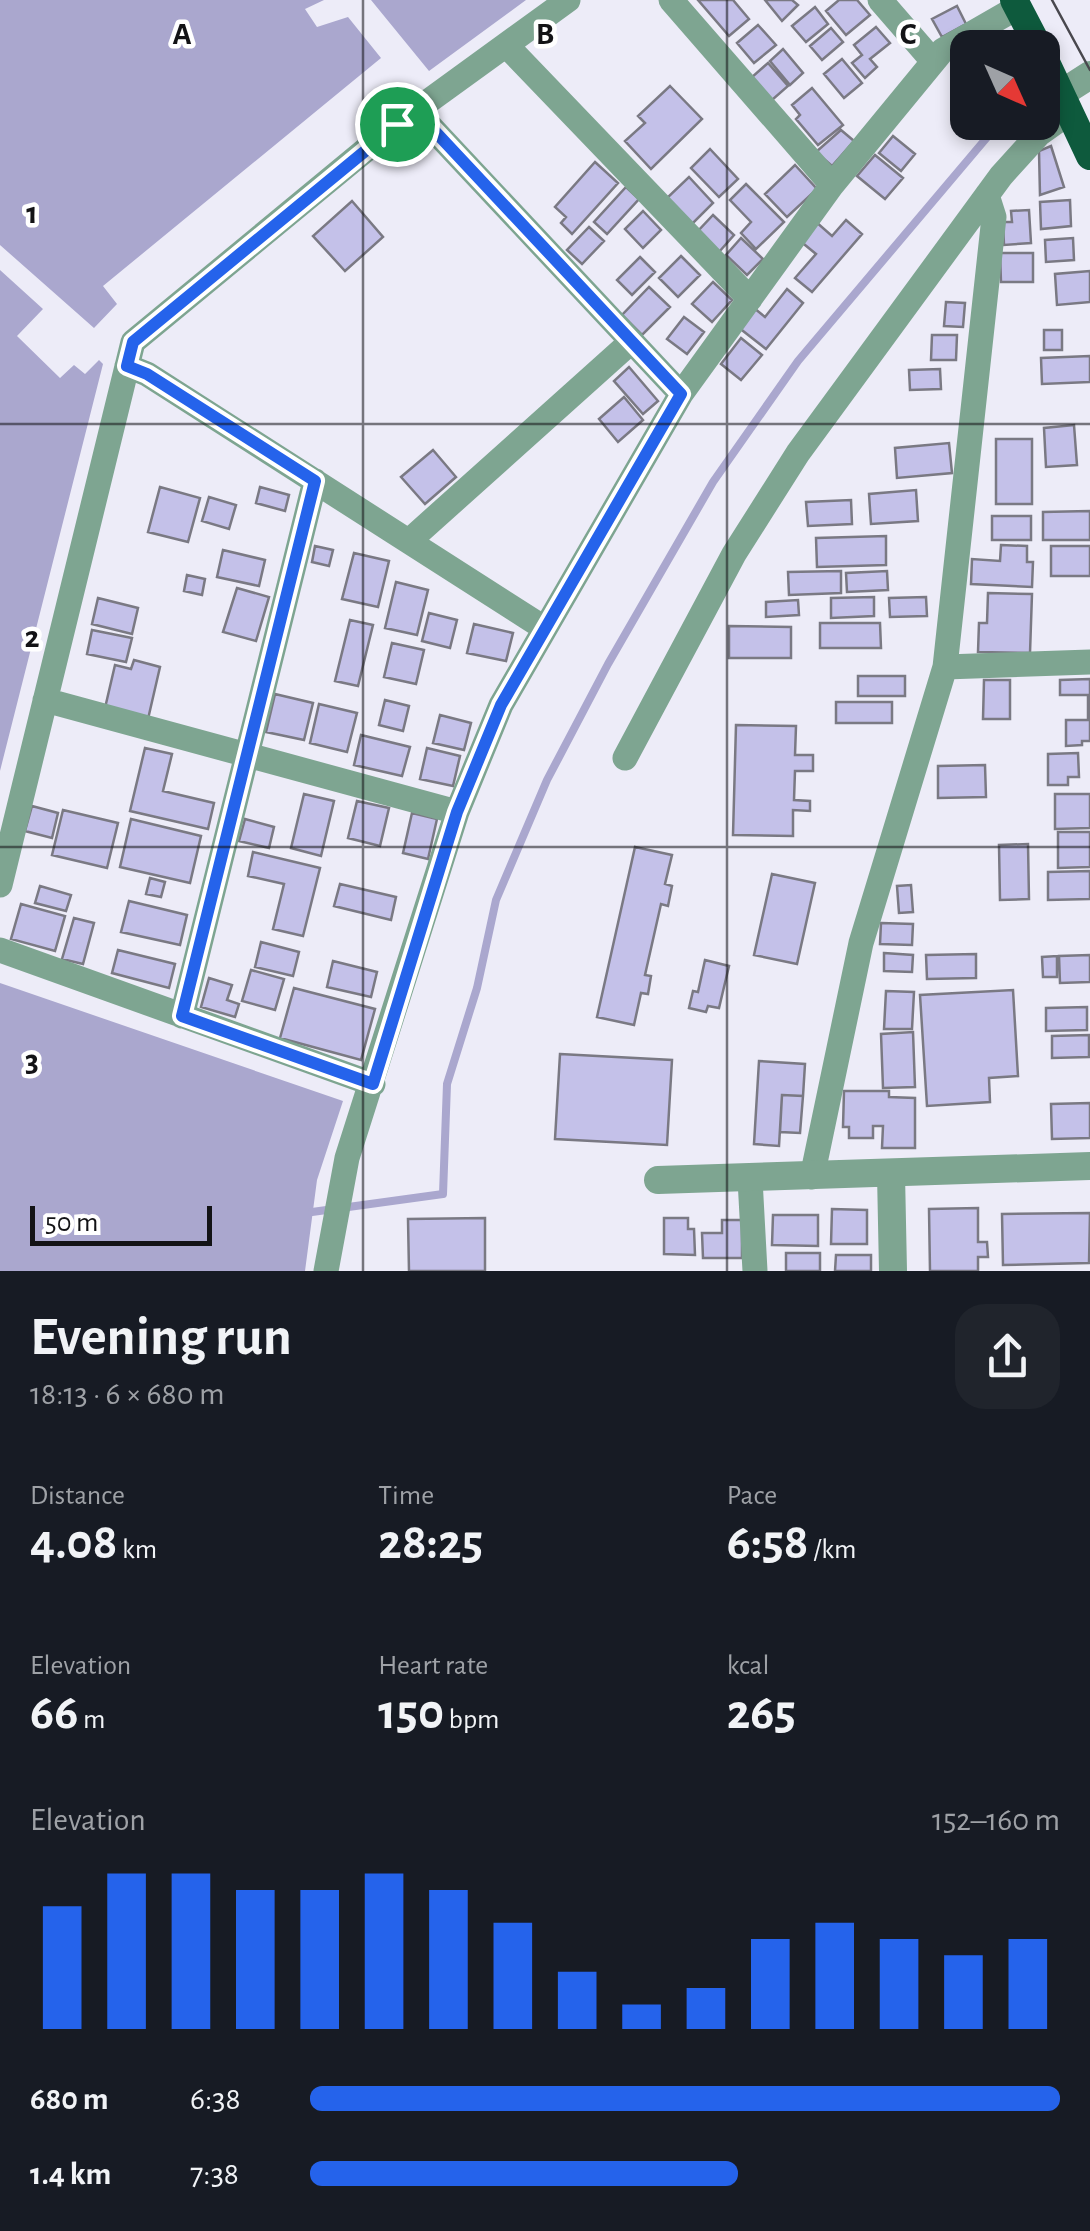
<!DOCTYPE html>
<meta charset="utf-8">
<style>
:root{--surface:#171b24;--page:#20242c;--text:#f1f3f6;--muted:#9ea1a6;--accent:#2563eb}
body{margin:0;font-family:"Alegreya Sans",sans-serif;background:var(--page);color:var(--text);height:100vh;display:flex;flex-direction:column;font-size:38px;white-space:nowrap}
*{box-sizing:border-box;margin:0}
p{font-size:32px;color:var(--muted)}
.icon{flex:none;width:55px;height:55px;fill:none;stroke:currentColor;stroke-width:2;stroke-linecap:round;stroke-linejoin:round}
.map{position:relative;height:1271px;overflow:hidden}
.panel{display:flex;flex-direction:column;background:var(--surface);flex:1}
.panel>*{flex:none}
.needle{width:65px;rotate:135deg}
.controls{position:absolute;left:950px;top:30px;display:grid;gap:20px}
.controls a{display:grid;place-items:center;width:110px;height:110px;border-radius:20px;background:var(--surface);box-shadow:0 5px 15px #0003;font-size:50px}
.scale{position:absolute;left:30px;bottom:25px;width:182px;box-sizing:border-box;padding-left:10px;border:5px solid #131316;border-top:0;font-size:28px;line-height:35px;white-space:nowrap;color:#131316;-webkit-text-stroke:8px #fff;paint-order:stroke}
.pin{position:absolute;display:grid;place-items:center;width:85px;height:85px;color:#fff;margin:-42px;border:5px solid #fff;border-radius:50%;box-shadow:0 2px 10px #0007}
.round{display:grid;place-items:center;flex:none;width:105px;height:105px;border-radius:30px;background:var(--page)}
.overview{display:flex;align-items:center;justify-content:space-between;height:170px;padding:0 30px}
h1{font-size:55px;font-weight:700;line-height:75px}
.metrics{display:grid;grid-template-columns:repeat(3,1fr);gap:15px;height:170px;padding:10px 30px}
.metrics div{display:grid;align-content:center}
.metrics b{font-size:50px;font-weight:700}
.metrics small{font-size:28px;font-weight:400}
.metrics p{font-size:28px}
.chart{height:280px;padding:20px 30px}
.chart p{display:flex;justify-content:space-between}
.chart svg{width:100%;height:180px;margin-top:10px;stroke:var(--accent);stroke-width:6}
ul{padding:0 30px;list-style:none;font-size:32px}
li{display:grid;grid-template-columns:160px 120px 1fr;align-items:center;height:75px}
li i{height:25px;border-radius:12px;background:var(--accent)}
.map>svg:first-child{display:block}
.water{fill:#aaa7ce}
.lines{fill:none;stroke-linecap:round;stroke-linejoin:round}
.stream{stroke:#aaa7ce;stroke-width:8}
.building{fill:#c4c1e9;stroke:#7a7983;stroke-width:2.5}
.minor{stroke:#7ea591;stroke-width:25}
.tertiary{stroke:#7ea591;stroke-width:28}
.trunk{stroke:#0e5a3d;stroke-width:28}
.tram{stroke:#49484e;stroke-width:2.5}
.route-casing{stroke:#fff;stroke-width:20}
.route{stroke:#2563eb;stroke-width:12}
.grid{fill:none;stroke:#131316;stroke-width:2.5;stroke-opacity:0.55}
.grid-label{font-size:32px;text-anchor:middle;font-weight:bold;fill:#131316;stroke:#fff;stroke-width:9;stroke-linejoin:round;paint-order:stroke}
</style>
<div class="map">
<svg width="1090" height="1271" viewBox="0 0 1090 1271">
<rect width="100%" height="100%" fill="#edecf8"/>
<path class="water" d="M0 0H324L305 9 317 27 348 17 381 58 103 286 117 304 94 328 0 245Z
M371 0H526L429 71Z
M0 270 43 309 17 336 60 378 74 365 85 374 99 360 103 364 0 771Z
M0 983 343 1101 317 1180 305 1271H0Z"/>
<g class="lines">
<path class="stream" d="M312 1212 443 1194 447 1084 477 988 496 900 547 780 608 664 713 482 798 361 1000 122"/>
</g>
<path class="building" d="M698 0H733L749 19 729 36Z
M765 0H792L798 5 782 21Z
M839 0H857L870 15 846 35 826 11Z
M957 6 966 24 942 37 932 19Z
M815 7 828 24 806 42 792 26Z
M758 25 776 45 754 63 737 43Z
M876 27 890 43 870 59 877 67 865 78 852 63 862 55 854 45Z
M831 28 843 42 822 60 810 46Z
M783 49 803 73 790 85 770 61Z
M842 59 862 83 844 98 824 74Z
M768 63 788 86 772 100 752 77Z
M670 86 702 119 651 169 625 141 645 123 638 116Z
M812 88 843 125 818 145 796 119 800 115 792 105Z
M841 130 854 141 832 166 816 152Z
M893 136 915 154 901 171 879 153Z
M1051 146 1064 187 1040 195 1039 151Z
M710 149 738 179 719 197 691 168Z
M875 155 903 178 885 199 857 176Z
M595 162 618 183 572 234 561 223 566 217 555 207Z
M795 165 817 189 787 217 765 194Z
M689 177 713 203 692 224 667 198Z
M746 184 784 222 756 249 741 233 751 222 730 200Z
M626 187 639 199 607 234 594 222Z
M1070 200 1071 226 1041 229 1040 202Z
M352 201 383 237 345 271 313 236Z
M1029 210 1031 243 1004 245 1003 222H1012L1011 211Z
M643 211 661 230 643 248 625 229Z
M713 215 734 235 719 252 698 231Z
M846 220 862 234 812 292 795 278 816 254 799 240 815 221 832 236Z
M589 227 604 241 582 264 567 250Z
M741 238 763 259 747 275 726 255Z
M1073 238 1074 260 1046 262 1045 240Z
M1000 253H1033V282H1001Z
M681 256 700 275 678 297 659 278Z
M640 257 655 272 632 295 617 280Z
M1090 271V302L1057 305 1055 274Z
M713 282 732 300 712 322 692 304Z
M649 287 670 307 642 335 622 315Z
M787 289 803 303 766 349 738 327 754 308 765 317Z
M946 302 965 303 963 327 944 326Z
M684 317 704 332 687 354 667 339Z
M1044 330H1062V350H1044Z
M932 335H957L956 360H931Z
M741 338 762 355 741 380 721 364Z
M1090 356V382L1042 384 1041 358Z
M629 367 658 401 643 414 614 381Z
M940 369 941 389 910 390 909 370Z
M624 397 643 420 618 442 599 419Z
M1074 425 1077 465 1046 467 1044 428Z
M996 439H1032V504H996Z
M949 443 952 473 897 478 895 448Z
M433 450 456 477 425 504 401 477Z
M160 487 200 498 188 542 148 532Z
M260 487 289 495 285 511 256 503Z
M916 490 918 521 871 524 869 494Z
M209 497 236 505 229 529 202 521Z
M851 500 852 524 808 526 806 502Z
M1090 511V540H1043V512Z
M992 516H1031V540H992Z
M886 536V565L817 567 816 538Z
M1001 545 1027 546V562H1033L1032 587 971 584 972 559 1000 561Z
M315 546 333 550 329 566 312 562Z
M1051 546H1090V576H1051Z
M223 550 265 560 259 586 217 577Z
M354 553 389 561 378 607 342 599Z
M841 571V593L789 595 788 572Z
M887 571 888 590 847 592 846 573Z
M187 575 205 579 202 595 184 591Z
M396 582 428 590 417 635 385 628Z
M237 588 269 597 256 641 223 632Z
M988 593 1032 594 1030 653 978 652 979 623H987Z
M874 597V616L831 618V598Z
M926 597 927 616 890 617 889 598Z
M98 598 138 608 132 634 92 624Z
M798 600 799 615 766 617V602Z
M429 613 457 620 450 648 422 641Z
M350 620 373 625 358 686 335 681Z
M820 623H880L881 648H820Z
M474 624 513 633 506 661 467 653Z
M729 626 791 627V658H729Z
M92 630 132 638 126 662 87 654Z
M392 643 424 650 416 684 384 677Z
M134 660 160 667 148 719 105 708 115 665 131 669Z
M858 676H905V696H858Z
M1090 679V718H1088V695H1060V680Z
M984 680H1010V719H983Z
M275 694 313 703 304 740 266 732Z
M385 700 409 706 403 731 379 725Z
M836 702H892V723H836Z
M319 704 357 713 347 752 310 743Z
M440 715 471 723 464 750 433 743Z
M1066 720H1090V741H1082V745L1066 746Z
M736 725 796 726 795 755H813V771H795L794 800 810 801V811L793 810V836L733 835Z
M361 735 410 747 402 776 354 765Z
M145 748 172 754 163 791 214 803 208 829 130 811Z
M427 748 460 756 453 786 420 779Z
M1078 753 1079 777H1068V785H1048V754Z
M985 765 986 797 938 798V766Z
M304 794 334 801 321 856 291 848Z
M1055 794H1090V828L1055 829Z
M357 801 389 808 380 846 348 838Z
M32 806 58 813 52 838 25 831Z
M63 810 118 823 107 868 52 855Z
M412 813 437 819 428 859 403 853Z
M131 819 201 836 190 883 120 867Z
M245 819 274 827 269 848 239 841Z
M1058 832H1090V867L1058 868Z
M1028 844 1029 899 1000 900 999 845Z
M635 847 672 855 665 884 672 886 668 906 661 904 645 975 651 976 648 994 641 993 634 1025 597 1017Z
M253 852 320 868 303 936 273 929 284 884 248 876Z
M1090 871V899L1048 900V872Z
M772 874 815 883 797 964 754 955Z
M150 878 165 882 161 897 146 894Z
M340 884 396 897 391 920 334 906Z
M911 885 913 912 899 913 897 886Z
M40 886 71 895 66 911 35 903Z
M129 901 187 915 180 945 121 932Z
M21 904 65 916 55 951 11 939Z
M74 918 94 923 83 964 62 959Z
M881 923 913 924 912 945 880 944Z
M261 942 299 952 293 976 255 967Z
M118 950 175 964 169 988 112 973Z
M884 953 913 955 912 972 884 971Z
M976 954V978L927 979 926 955Z
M1090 955V982L1060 983 1059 956Z
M1057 956V977H1043L1042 957Z
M705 960 729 966 719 1008 708 1006 706 1012 689 1008 693 991 698 992Z
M333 961 377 972 371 997 327 987Z
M251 970 284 979 275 1010 242 1001Z
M209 978 232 985 227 1000 239 1004 235 1017 201 1007Z
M294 988 375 1009 361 1060 280 1038Z
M1013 990 1018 1076 989 1078 990 1102 927 1106 920 995Z
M886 991 914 992 912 1029H884Z
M1087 1007V1030L1046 1031V1008Z
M913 1032 915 1087 883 1088 881 1034Z
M1089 1035V1057L1052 1058V1036Z
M560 1054 672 1060 667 1145 555 1139Z
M759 1061 805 1064 803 1096 782 1095 779 1146 754 1144Z
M844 1091H889V1097L915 1098V1148H882L883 1126H873V1138H849V1127H843Z
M782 1095 803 1096 800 1133 780 1132Z
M1090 1103V1138L1052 1139 1051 1104Z
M978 1208V1242H987L988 1257H978V1271H930L929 1209Z
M832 1209 867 1210V1244H831Z
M1090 1213 1089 1263 1003 1265 1002 1214Z
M773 1215H818V1246L772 1245Z
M485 1218V1271H409L408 1219Z
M664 1218H688V1229H694L695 1255 664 1254Z
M722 1220H742V1258H703L702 1233H722Z
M786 1253H820V1271H786Z
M836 1255H871V1271H835Z"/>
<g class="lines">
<path class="minor" d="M671 0 832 185
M880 0 932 60
M506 45 750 299
M415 110 681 394
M127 366 147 374 544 628
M409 541 632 341
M945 667 1090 662
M45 700 457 812
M625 758 734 554 798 453 1001 176 1039 134 1070 112
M0 885 133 342 397 124 568 0
M0 950 373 1084
M182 1016 315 481
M812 1177 861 943 945 667 994 217 987 195
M750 1179 755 1271
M326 1271 347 1158 457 812 501 705 681 394 832 185 943 50 1018 7"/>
<path class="tertiary" d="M1062 93 1090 75
M891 1174 893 1271
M658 1180 1090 1166"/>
<path class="trunk" d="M1014 0 1039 48
M1042 54 1090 156"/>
<path class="tram" d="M1052 0 1090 70"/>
</g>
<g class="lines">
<g class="route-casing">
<path id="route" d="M415 110 681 394 501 705 457 812 373 1084 182 1016 315 481 147 374 127 366 133 342Z"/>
</g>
<use href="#route" class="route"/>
</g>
<path class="grid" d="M363 0V1271M727 0V1271M0 424H1090M0 847H1090"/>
<g class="grid-label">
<text x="182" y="44">A</text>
<text x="545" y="44">B</text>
<text x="908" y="44">C</text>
<text x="32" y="223">1</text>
<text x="32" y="647">2</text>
<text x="32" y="1071">3</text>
</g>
</svg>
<div class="controls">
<a><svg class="needle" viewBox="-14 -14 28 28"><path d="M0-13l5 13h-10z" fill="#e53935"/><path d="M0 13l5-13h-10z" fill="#9ea1a6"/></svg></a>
</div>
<div class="scale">50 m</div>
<div class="pin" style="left:397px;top:124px;background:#1e9e55"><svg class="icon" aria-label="arrive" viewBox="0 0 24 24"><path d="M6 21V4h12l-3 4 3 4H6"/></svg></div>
</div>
<section class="panel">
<div class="overview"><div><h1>Evening run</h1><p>18:13 · 6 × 680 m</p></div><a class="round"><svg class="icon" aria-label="share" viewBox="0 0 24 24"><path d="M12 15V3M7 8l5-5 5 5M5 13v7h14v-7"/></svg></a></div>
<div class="metrics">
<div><p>Distance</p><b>4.08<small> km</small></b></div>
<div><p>Time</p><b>28:25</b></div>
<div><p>Pace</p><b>6:58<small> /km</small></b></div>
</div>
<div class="metrics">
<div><p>Elevation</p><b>66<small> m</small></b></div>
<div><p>Heart rate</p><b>150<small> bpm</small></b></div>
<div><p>kcal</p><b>265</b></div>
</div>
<div class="chart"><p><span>Elevation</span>152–160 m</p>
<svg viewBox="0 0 160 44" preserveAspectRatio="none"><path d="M5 44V14M15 44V6M25 44V6M35 44V10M45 44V10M55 44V6M65 44V10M75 44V18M85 44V30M95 44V38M105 44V34M115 44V22M125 44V18M135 44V22M145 44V26M155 44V22"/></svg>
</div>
<ul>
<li><b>680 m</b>6:38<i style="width:100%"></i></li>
<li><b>1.4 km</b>7:38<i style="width:57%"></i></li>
</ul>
</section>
